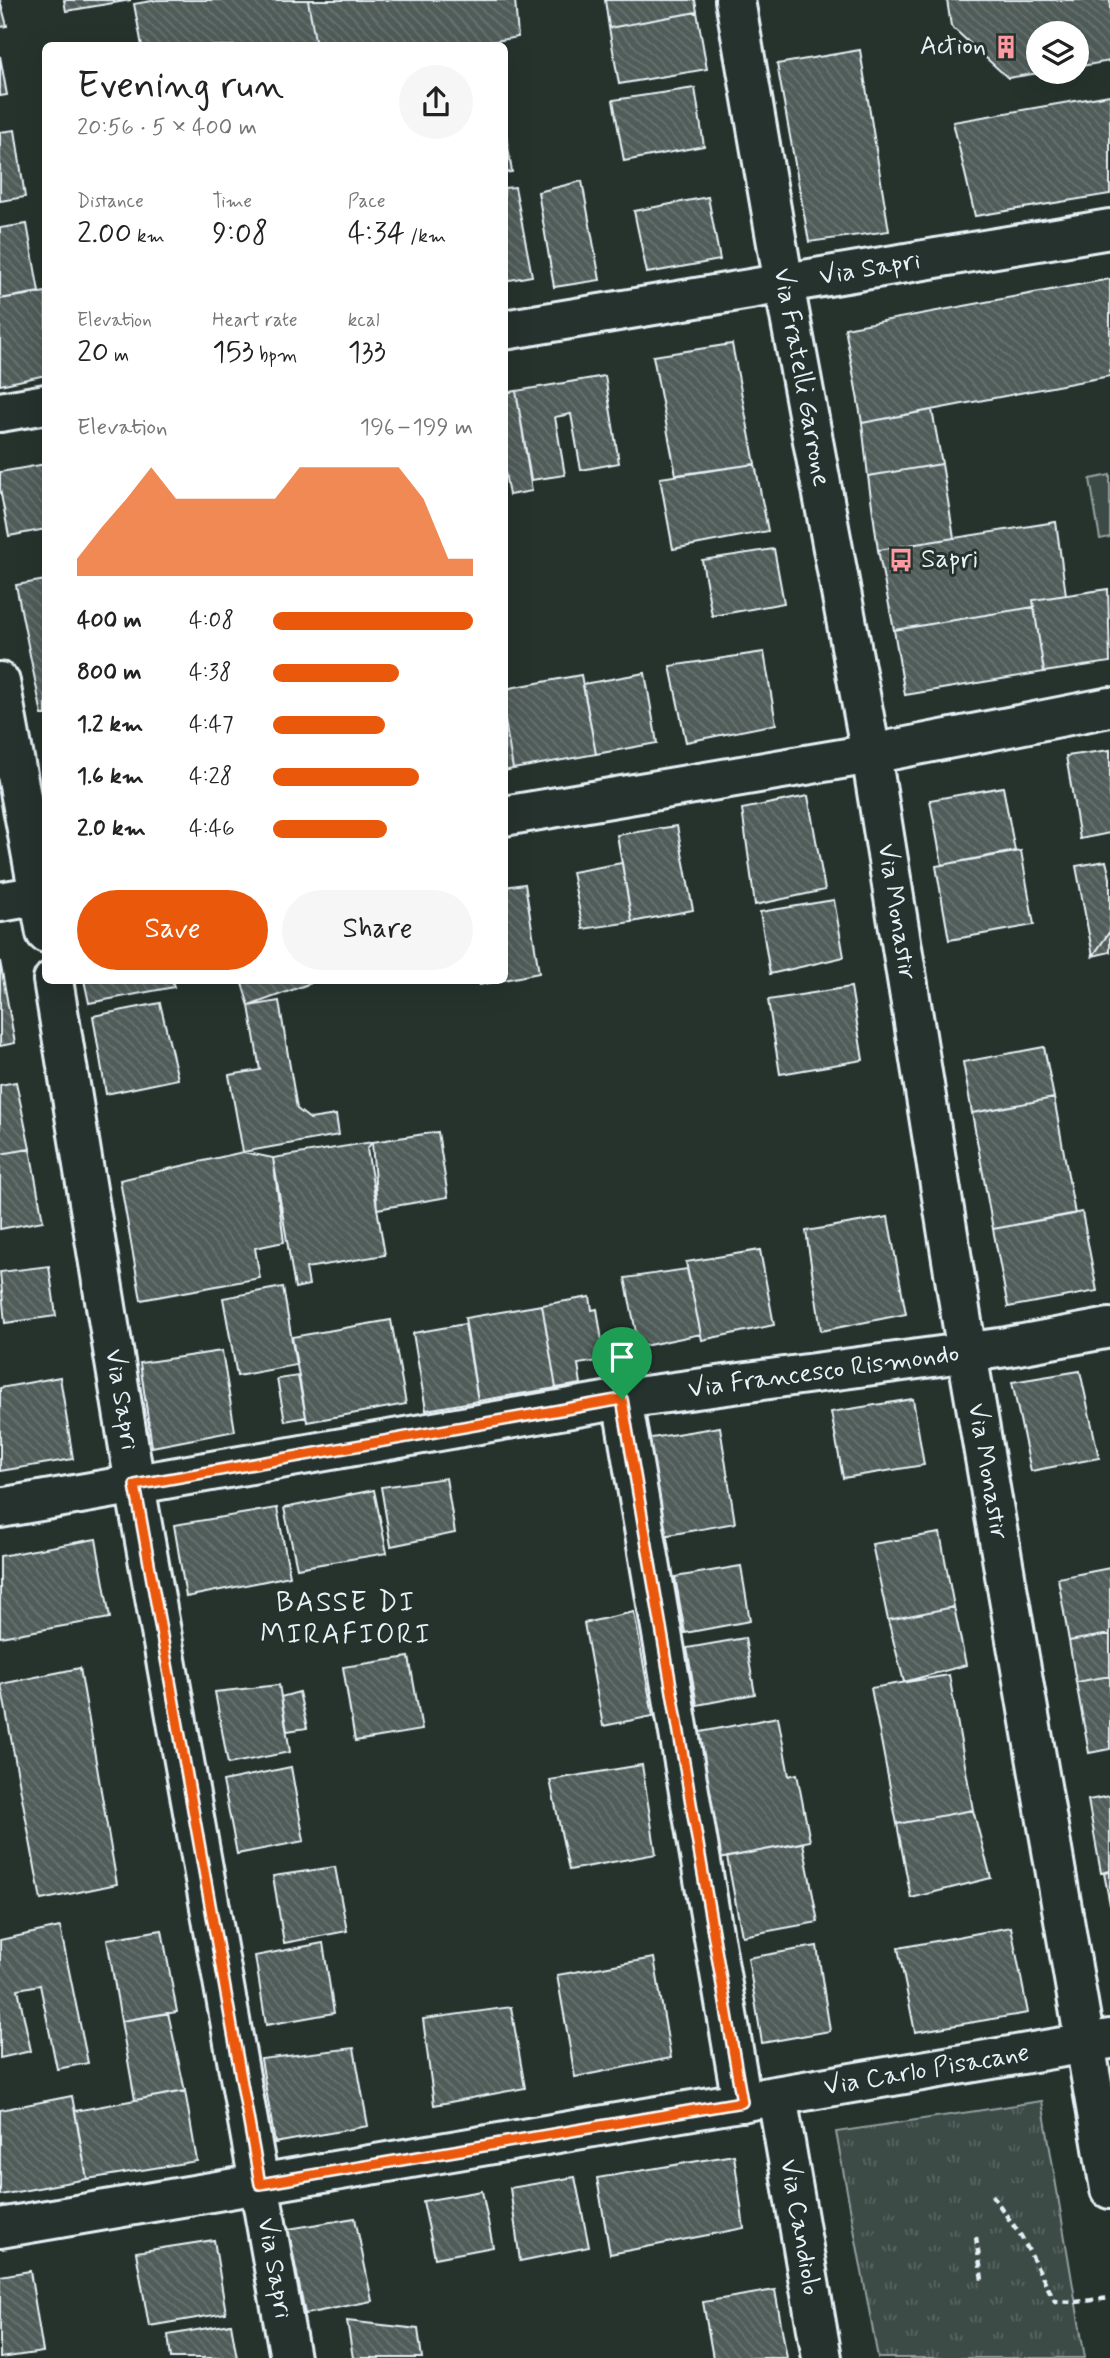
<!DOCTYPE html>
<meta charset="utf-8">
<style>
:root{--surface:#fff;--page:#f6f6f6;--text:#222;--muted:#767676;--accent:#ea580c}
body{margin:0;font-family:Mynerve,sans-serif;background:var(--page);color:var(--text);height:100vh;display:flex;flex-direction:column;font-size:26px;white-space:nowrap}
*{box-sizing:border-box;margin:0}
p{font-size:23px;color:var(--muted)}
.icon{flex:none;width:38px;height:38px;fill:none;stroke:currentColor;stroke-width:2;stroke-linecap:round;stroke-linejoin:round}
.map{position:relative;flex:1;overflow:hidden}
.drawer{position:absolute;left:42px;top:42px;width:466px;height:942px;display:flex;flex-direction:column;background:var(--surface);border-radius:10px;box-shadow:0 7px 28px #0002}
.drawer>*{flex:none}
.buttons{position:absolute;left:1026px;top:21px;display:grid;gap:14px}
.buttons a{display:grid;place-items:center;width:63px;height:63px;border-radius:50%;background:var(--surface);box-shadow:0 7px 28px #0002;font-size:35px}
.pin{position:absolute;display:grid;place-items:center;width:60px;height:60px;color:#fff;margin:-72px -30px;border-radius:50% 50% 50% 0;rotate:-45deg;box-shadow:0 0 7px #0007}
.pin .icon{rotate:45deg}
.round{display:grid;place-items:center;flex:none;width:74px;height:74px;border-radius:37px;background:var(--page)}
.headline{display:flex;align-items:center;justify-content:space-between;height:119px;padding:0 35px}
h1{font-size:38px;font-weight:600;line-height:52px}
.metrics{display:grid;grid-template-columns:repeat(3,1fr);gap:10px;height:119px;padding:7px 35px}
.metrics div{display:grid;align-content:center}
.metrics b{font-size:30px;font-weight:600}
.metrics small{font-size:19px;font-weight:400}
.metrics p{font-size:19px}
.chart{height:196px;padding:14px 35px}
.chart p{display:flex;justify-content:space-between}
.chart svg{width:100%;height:126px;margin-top:7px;fill:var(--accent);opacity:.7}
.button{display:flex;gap:14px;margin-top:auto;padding:14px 35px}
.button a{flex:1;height:80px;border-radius:42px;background:var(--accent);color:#fff;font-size:28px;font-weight:600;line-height:80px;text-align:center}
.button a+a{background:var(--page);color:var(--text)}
ul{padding:0 35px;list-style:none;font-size:23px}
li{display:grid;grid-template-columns:112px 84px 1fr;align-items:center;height:52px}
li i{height:18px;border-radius:9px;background:var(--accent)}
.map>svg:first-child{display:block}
.grass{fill:#3e4b47;stroke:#939ea0;stroke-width:2}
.park{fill:url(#park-tufts);stroke:#939ea0;stroke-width:2}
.building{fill:url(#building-back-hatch);stroke:#e8f1f8;stroke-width:2}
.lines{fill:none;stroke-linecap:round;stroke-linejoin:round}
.minor-casing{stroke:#e8f1f8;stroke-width:44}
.path{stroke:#e8f1f8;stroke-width:4.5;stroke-dasharray:7 5;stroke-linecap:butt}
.minor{stroke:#26332d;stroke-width:38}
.route-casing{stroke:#fff;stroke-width:14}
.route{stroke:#ea580c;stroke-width:9}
.labels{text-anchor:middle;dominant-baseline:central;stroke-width:6;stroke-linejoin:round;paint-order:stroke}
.poi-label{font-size:26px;fill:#e8f1f8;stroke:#26332d;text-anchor:end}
.street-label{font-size:26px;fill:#e8f1f8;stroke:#26332d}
.neighbourhood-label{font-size:28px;letter-spacing:2px;fill:#e8f1f8;stroke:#26332d}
</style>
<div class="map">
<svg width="1110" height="2358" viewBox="0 0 1110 2358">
<defs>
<pattern id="park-tufts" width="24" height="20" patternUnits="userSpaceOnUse" patternTransform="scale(1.75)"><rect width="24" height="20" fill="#3e4b47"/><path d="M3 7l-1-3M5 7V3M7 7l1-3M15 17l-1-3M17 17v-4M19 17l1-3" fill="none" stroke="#5a6562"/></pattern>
<pattern id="building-back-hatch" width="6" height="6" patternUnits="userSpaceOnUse" patternTransform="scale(1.75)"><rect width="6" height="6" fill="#505c59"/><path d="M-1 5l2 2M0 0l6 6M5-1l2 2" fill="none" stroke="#697472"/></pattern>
</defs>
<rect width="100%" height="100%" fill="#26332d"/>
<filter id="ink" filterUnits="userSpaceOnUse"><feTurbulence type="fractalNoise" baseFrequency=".0143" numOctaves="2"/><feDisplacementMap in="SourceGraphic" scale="14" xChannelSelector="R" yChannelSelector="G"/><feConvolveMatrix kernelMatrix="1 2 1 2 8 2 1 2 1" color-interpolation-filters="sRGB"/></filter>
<g filter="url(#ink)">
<path class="grass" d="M1110 475V537L1100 539 1090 479Z"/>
<path class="park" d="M1042 2101 1085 2358H878L836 2132Z"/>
<path class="building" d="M0 0 7 26 0 27Z
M64 0H131L66 11Z
M157 0H308L316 46H142L134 4Z
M308 0H515L518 37 468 46H316Z
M605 0H695L697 12 609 28Z
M947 0H1110V61L1076 67V33H1038V72H1045L1008 78 951 26Z
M697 12 707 69 619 84 609 28Z
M860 50 889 231 809 242 777 64Z
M0 56 7 95 0 96Z
M695 88 704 146 624 161 613 100Z
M1110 95V194L975 216 953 122Z
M504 122 512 172 504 173Z
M15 130 25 197 0 201V132Z
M582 181 600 280 554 287 538 192Z
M515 187 532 276 504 281V188Z
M708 197 720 260 647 273 634 211Z
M27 224 39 292 0 299V228Z
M1110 279V376L862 423 845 328Z
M46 292V375L0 385V299Z
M732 344 755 464 676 475 653 356Z
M605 376 619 463 581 470 571 414 555 417 565 475 531 480 516 391Z
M516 391 532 491 509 495 504 467V393Z
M932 410 942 464 868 476 862 423Z
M46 464V529L9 536 0 489V472Z
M755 464 768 531 673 549 660 478Z
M942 464 954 538 878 550 868 476Z
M1056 522 1066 595 1033 600 1034 607 894 630 878 550Z
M774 549 784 603 712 616 702 560Z
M46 580V715H42L16 585Z
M1108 589 1110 662 1044 672 1033 600Z
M1034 607 1044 672 905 695 894 630Z
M764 652 776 724 686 742 670 666Z
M645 673 657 743 596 754 583 684Z
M581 675 596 754 513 769 504 715V689Z
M504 715 513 769 504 771Z
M1110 750V833L1080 839 1066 756Z
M1003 787 1015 851 942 865 930 800Z
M808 796 825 890 755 905 742 809Z
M677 826 693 910 632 922 617 835Z
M1021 851 1034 925 949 940 936 866Z
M1106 861 1110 878V931L1093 956 1076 866Z
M622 863 632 922 583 929 572 872Z
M525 884 539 973 479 985V980H504V887Z
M834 900 844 957 770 974 760 912Z
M1110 931V952L1093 956Z
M0 961 15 1043 0 1046Z
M84 980H172L174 987 89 1003Z
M241 980H311V983L249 1006Z
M851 987 863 1060 780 1074 768 1000Z
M279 1001 297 1109 310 1119 336 1115 339 1135 243 1152 229 1075 260 1070 249 1006Z
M160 1003 178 1079 106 1094 93 1016Z
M1044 1047 1054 1098 972 1113 963 1062Z
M16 1082 30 1149 0 1154V1085Z
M1054 1098 1075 1214 993 1229 972 1113Z
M438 1132 448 1197 377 1209 372 1142Z
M372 1142 367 1149 385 1255 306 1268 309 1285 295 1288 273 1158Z
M30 1149 43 1221 0 1229V1154Z
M243 1152 273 1158 284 1242 255 1248 260 1278 141 1300 120 1180Z
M1082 1212 1097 1291 1008 1307 993 1229Z
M888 1217 906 1314 821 1331 806 1231Z
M760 1250 774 1325 702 1340 686 1262Z
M49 1266 56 1316 5 1323 0 1272Z
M687 1269 701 1334 639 1347 625 1278Z
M283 1287 296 1365 237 1376 223 1298Z
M590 1297 592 1310 597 1309 605 1360 578 1364 581 1384 556 1388 542 1305Z
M542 1305 556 1388 478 1401 465 1318Z
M391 1320 406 1404 307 1422 292 1337Z
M465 1324 478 1401 426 1410 413 1333Z
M222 1351 235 1431 152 1447 140 1363Z
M1080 1371 1099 1458 1031 1471 1012 1382Z
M298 1376 306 1417 285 1421 277 1379Z
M60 1377 73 1459 0 1471V1388Z
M913 1399 924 1465 843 1478 831 1412Z
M720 1427 735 1523 657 1537 639 1440Z
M446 1478 455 1533 391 1546 381 1487Z
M374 1490 387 1553 297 1568 284 1508Z
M277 1508 290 1576 186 1597 174 1525Z
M940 1533 954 1607 888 1620 872 1544Z
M96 1539 110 1618 0 1637V1556Z
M741 1566 750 1621 685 1633 675 1577Z
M1110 1568V1634L1069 1641 1058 1578Z
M954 1607 966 1665 904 1682 888 1620Z
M634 1612 653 1716 603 1726 584 1623Z
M1110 1634V1676L1076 1682 1069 1641Z
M745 1638 755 1694 697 1705 687 1648Z
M409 1657 422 1730 355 1741 343 1667Z
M80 1668 117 1884 41 1900 1 1684Z
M949 1675 973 1810 897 1824 871 1688Z
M1110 1676V1749L1089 1753 1076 1682Z
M279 1685 290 1752 228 1764 215 1692Z
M299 1692 307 1728 287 1731 281 1697Z
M778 1717 789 1776 797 1774 810 1841 719 1859 695 1733Z
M642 1765 656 1854 569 1870 550 1780Z
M291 1767 304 1841 237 1854 223 1781Z
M1110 1796V1871L1101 1873 1088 1800Z
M973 1810 991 1878 911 1898 897 1824Z
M803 1843 818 1922 742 1936 727 1857Z
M335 1867 347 1931 284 1943 273 1876Z
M1110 1872V1905L1104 1873Z
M60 1927 88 2063 57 2069 40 1985 18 1989 31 2051 0 2058V1940Z
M1011 1927 1028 2013 915 2032 898 1948Z
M162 1930 177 2012 121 2021 107 1939Z
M323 1943 334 2013 266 2025 255 1956Z
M817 1946 830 2031 762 2043 748 1958Z
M654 1958 671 2058 575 2077 557 1975Z
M511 2007 525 2088 434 2105 423 2019Z
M168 2013 185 2091 135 2100 121 2021Z
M354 2048 368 2126 275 2143 261 2059Z
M185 2091 197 2161 87 2179 75 2111Z
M72 2096 87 2179 0 2195V2110Z
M734 2155 744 2228 610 2254 597 2178Z
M575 2177 589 2247 520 2261 510 2188Z
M482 2191 493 2247 435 2258 423 2201Z
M355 2218 372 2301 305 2314 288 2229Z
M214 2240 226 2313 149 2326 136 2252Z
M30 2271 43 2352 0 2358V2276Z
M775 2290 787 2358H713L703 2302Z
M347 2321 418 2329 422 2358H353Z
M231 2324 237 2358H171L168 2335Z"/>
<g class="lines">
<g class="minor-casing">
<g id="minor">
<path id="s1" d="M735 0 784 284 871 754 967 1353 1110 2189"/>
<path id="s2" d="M504 330 1110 229"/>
<path d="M0 412 46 404"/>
<path d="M0 682 46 933"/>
<path d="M504 816 871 754 1110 707"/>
<path d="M0 902 46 894"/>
<path id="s3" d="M53 980 135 1485 290 2358"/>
<path d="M622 1399 742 2102"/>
<path id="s4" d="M0 1508 622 1399 1007 1347 1110 1328"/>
<path id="s5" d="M777 2096 822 2358"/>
<path id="s6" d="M0 2228 1110 2039"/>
</g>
</g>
<path class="path" d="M992 2195 1021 2236 1055 2301 1076 2302 1110 2298
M976 2237 982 2280"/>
<use href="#minor" class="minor"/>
</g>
</g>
<g class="lines" filter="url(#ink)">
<g class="route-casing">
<path id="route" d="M622 1399 742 2102 260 2184 135 1485Z"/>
</g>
<use href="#route" class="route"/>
</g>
<defs>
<g id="building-bare" transform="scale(1.89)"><path d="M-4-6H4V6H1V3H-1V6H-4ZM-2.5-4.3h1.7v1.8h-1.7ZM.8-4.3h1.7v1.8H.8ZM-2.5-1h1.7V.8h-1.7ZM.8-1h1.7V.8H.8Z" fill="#ff9aa2" stroke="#26332d" stroke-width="2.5" paint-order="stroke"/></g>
<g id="bus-bare" transform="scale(1.89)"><path d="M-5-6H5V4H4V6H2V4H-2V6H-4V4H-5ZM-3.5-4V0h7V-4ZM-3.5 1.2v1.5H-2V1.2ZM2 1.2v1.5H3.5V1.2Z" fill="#ff9aa2" stroke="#26332d" stroke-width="2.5" paint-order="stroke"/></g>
</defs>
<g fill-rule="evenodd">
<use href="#building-bare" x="1006" y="47"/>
<use href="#bus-bare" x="901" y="560"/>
</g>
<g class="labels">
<g class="poi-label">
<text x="986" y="47">Action</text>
<text x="921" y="560" text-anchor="start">Sapri</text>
</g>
<g class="street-label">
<text stroke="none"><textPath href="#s2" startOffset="371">Via Sapri</textPath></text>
<text stroke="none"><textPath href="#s1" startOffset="383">Via Fratelli Garrone</textPath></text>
<text stroke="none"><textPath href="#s1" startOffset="926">Via Monastir</textPath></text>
<text stroke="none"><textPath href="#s4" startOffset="835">Via Francesco Rismondo</textPath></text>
<text stroke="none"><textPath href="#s3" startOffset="425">Via Sapri</textPath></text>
<text stroke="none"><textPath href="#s1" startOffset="1493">Via Monastir</textPath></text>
<text stroke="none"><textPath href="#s6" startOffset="940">Via Carlo Pisacane</textPath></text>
<text stroke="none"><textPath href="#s5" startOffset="133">Via Candiolo</textPath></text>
<text stroke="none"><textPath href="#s3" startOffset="1307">Via Sapri</textPath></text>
</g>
<g class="neighbourhood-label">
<text x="346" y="1603">BASSE DI<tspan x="346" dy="32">MIRAFIORI</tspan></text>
</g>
</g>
</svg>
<div class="buttons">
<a><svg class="icon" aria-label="layers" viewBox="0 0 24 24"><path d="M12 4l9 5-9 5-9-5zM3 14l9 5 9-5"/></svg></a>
</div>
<div class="pin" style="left:622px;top:1399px;background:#1e9e55"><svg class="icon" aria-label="arrive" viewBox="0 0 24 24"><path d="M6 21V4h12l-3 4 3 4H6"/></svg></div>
<section class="drawer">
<div class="headline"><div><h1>Evening run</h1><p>20:56 · 5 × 400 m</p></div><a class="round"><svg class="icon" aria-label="share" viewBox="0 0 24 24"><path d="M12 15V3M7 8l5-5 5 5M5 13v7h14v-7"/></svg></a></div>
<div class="metrics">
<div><p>Distance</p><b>2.00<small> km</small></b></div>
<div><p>Time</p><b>9:08</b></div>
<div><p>Pace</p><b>4:34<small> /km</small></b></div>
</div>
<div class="metrics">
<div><p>Elevation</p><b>20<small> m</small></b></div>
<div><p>Heart rate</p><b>153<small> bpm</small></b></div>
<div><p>kcal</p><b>133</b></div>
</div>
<div class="chart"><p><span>Elevation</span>196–199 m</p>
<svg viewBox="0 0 160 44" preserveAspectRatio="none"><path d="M0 44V38L10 27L20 17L30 6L40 17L50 17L60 17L70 17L80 17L90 6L100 6L110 6L120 6L130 6L140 17L150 38L160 38V44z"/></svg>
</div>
<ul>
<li><b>400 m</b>4:08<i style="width:100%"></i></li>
<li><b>800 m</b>4:38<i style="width:63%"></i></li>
<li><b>1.2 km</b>4:47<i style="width:56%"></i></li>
<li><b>1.6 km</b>4:28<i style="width:73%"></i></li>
<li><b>2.0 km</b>4:46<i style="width:57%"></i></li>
</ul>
<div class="button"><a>Save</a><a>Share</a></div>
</section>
</div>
